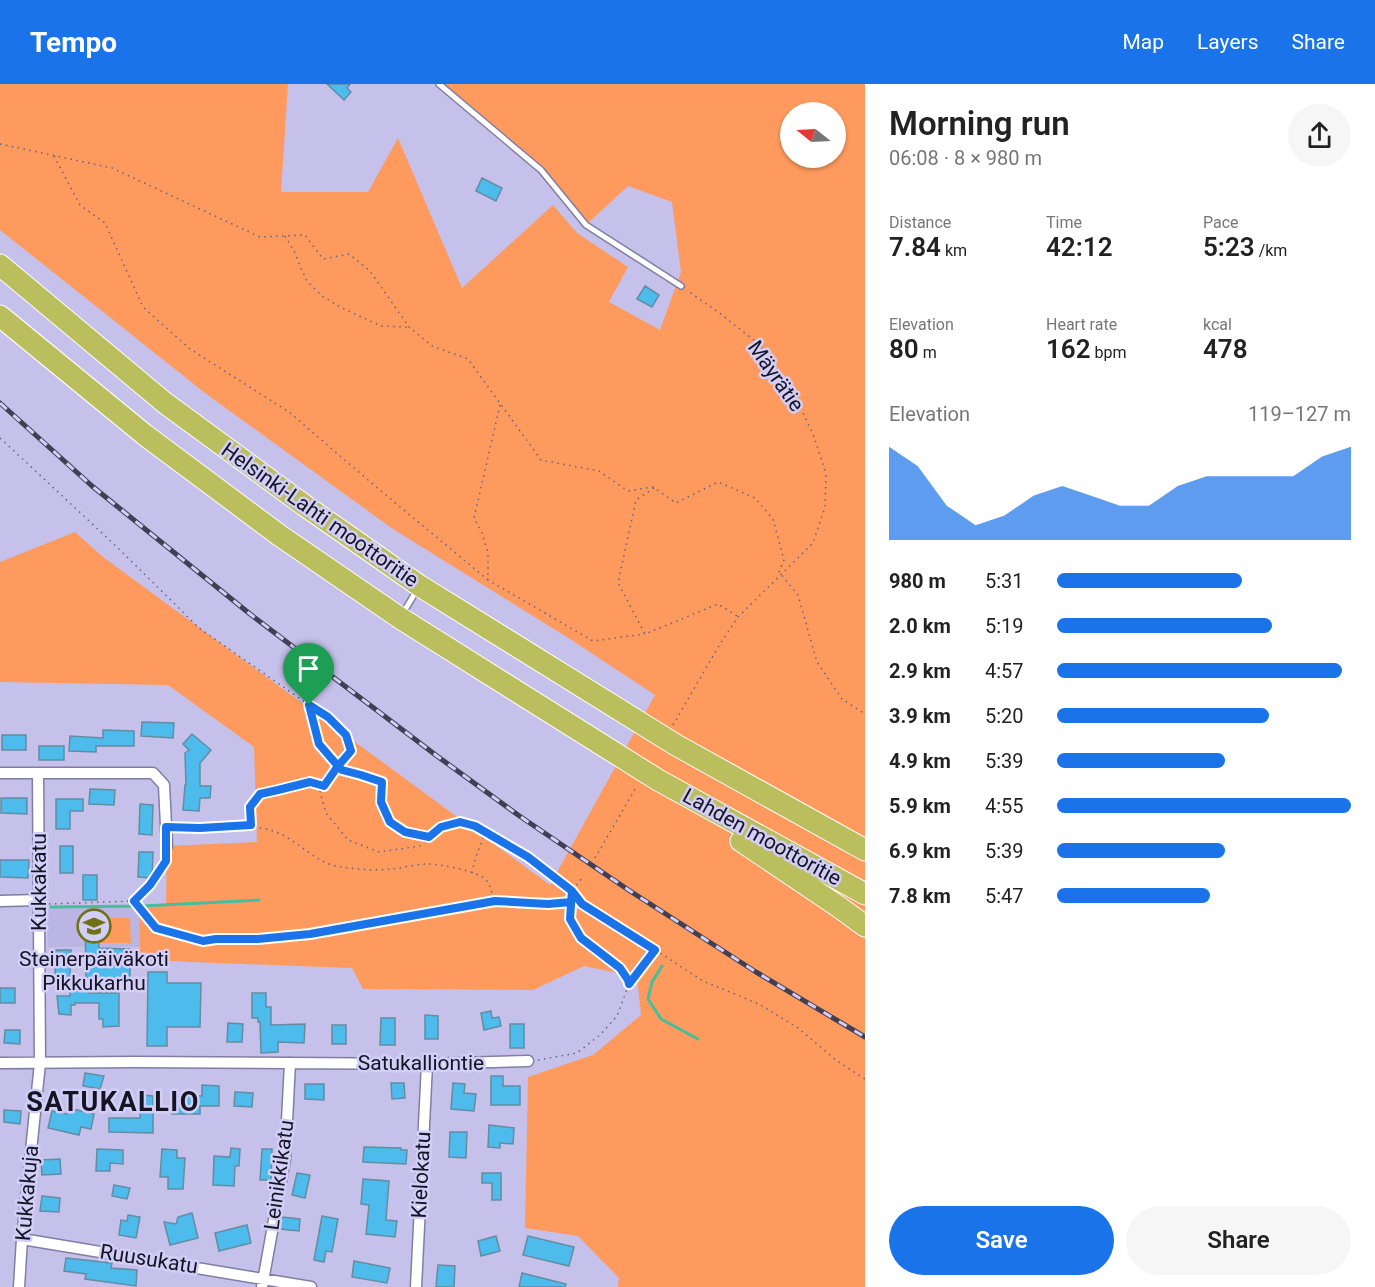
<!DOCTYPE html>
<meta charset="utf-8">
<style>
:root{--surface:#fff;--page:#f6f6f6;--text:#222;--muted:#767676;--accent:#1a73e8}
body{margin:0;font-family:Roboto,sans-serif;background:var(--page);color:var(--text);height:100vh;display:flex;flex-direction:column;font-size:22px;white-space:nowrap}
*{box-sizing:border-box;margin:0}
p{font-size:20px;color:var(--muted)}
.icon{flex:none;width:33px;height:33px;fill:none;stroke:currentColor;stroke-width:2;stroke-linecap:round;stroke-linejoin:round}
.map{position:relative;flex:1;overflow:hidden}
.sheet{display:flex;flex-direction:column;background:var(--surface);width:510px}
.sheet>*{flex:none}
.needle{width:39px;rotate:288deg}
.buttons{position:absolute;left:780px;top:18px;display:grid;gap:12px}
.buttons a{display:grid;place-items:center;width:66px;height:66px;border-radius:50%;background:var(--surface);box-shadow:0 2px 4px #0004;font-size:30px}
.pin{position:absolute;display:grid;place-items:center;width:51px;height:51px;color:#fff;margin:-62px -26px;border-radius:50% 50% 50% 0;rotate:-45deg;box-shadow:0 0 6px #0007}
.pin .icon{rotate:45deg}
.round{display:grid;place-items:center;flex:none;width:63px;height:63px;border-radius:32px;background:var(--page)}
.summary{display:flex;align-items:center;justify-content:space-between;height:102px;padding:0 24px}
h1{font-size:33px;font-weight:600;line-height:45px}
.figures{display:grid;grid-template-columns:repeat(3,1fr);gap:9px;height:102px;padding:6px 24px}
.figures div{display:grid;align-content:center}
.figures b{font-size:26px;font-weight:600}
.figures small{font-size:16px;font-weight:400}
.figures p{font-size:16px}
.chart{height:168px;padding:12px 24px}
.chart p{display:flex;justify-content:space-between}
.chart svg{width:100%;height:108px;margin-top:6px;fill:var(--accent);opacity:.7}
.cta{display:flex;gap:12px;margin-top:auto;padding:12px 24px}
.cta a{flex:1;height:69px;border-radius:36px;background:var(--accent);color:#fff;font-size:24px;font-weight:600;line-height:69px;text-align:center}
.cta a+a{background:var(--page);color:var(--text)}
ul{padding:0 24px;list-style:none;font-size:20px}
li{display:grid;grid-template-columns:96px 72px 1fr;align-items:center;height:45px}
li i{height:15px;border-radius:8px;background:var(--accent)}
header{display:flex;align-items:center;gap:36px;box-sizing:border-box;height:84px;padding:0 30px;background:var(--accent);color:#fff}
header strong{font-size:28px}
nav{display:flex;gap:33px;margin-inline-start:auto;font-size:21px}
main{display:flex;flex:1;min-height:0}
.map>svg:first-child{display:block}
.built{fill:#bbb5e4}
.green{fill:#fe9a5d;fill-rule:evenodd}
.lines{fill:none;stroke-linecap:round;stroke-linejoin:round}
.stream{stroke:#44bf9c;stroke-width:3}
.building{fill:#4dbbeb;stroke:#628da2;stroke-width:1.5}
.lane-casing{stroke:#827da3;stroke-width:8}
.street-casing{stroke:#827da3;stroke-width:13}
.highway-casing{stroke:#fff;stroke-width:23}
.path{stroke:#66637e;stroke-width:1.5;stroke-dasharray:1.5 4.5;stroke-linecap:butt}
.lane{stroke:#fff;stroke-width:5}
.street{stroke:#fff;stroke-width:10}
.highway{stroke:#bbbe5d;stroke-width:21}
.rail-casing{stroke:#413f54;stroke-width:5}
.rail{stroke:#d3cef7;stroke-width:3;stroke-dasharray:9;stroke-linecap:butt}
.route-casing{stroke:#fff;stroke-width:12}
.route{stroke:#1a73e8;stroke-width:8}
.labels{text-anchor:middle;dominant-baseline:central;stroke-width:5;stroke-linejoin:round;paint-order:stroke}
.street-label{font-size:21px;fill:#161423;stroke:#d3cef7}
.poi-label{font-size:21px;fill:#161423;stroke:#d3cef7}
.district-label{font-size:27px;font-weight:bold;letter-spacing:1.5px;fill:#161423;stroke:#d3cef7}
</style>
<header>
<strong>Tempo</strong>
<nav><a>Map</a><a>Layers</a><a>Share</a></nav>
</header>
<main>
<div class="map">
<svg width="865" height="1203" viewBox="0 0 865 1203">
<rect width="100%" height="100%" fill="#c6c1ea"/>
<path class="built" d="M48 822H140V863H48Z"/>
<path class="green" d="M0 0H288L281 108H368L398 54 462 204 553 121 577 149 628 183 609 218 660 246 681 188 672 118 628 102 586 141 541 86 439 0H865V1203H618L619 1194 578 1152 525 1144 528 993 593 971 641 931 637 893 584 882 533 906 363 905 352 884 140 876V822L166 820 167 762 257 758 254 663 168 601 0 598V478L75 448 103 473 550 801 655 611 570 555 393 445 205 309 0 146ZM790 28H836V74H790Z
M98 834H130L131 859H99Z"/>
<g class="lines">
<path class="stream" d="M51 823 142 822 259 816
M662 882 652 898 648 915 661 935 698 955"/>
</g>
<path class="building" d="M327 0H350L347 4 351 8 344 16Z
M482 94 502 104 496 117 476 107Z
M645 202 659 211 652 223 637 215Z
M142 638 174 639 173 654 141 652Z
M103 646 134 647V662H96V668L69 667 70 652 103 654Z
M192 650 211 666 200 679V702H211L210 714H200L199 727 183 726 185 701H186L185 669 189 666 183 660Z
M2 651H26V666H2Z
M39 662H64V676H39Z
M90 705 115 706 114 721 89 720Z
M1 714H27V730L1 729Z
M56 715H83V727H70V745H56Z
M140 720 153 721 152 751 139 750Z
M60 762H73V789H60Z
M139 768H153L152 794 138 793Z
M0 776H29L28 794 0 793Z
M83 791H97V816H83Z
M85 834H98L99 864 130 865V895H114V894H86Z
M56 866H71L70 895 55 894Z
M148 888H167V899H201L200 943H167V962H147Z
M0 904H15V919H0Z
M70 907H88V909H119V942L103 943V935H99V919H75V921H71V931L59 930 57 912H70Z
M252 909H266V923H271V941L305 940 304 959 278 958V968L261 969 260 938H258V934H252Z
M491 927 492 934 499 933 501 942 484 946 481 929Z
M425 931 438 932V955H425Z
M381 934H395V961H380Z
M228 939 243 940 242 958H227Z
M510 940H524V964H510Z
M332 941H346V960H332Z
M5 946H20V960L4 959Z
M85 989 104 992 100 1005 83 1002Z
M491 992H503V1002H520V1021H491Z
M391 999H404L405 1014 392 1015Z
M453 999 465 1000 464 1009 476 1010 474 1027 451 1025Z
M305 1000H324V1016L305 1015Z
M202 1001 219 1002V1022H200V1030H172V1012H202Z
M235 1008 253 1009 252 1023 234 1022Z
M141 1011 153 1012V1049L109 1048V1034H140Z
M69 1024 94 1030 91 1045 81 1043 79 1051 48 1044 52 1027 67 1030Z
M4 1026 21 1027 20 1040 4 1038Z
M489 1041 514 1044 513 1060 500 1059V1064L488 1063Z
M450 1048H467L466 1074 449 1073Z
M364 1063 401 1064V1066H407L406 1080 363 1078Z
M231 1064 240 1065 239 1082H235L234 1102 213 1101 214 1072 230 1073Z
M97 1065 123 1066V1080L110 1079V1087H96Z
M162 1065 177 1066V1074H185L183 1105H168V1093H160Z
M262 1065H272L271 1096H260Z
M60 1075 61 1090 42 1091 41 1076Z
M297 1089 310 1091 305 1114 292 1111Z
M482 1089H501V1116H492V1099H482Z
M363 1095 389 1097 386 1136 397 1137 395 1153 366 1150 369 1121 361 1120Z
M114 1101 130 1104 127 1115 112 1112Z
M42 1112 60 1114 59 1128 40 1127Z
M192 1129 198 1154 170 1161 164 1138 176 1140 178 1133Z
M128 1131 140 1133 136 1154 119 1151 121 1136 127 1137Z
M322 1132 338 1135 332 1168 326 1167 324 1178 314 1176Z
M282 1133 300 1135 299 1147 280 1145Z
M247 1141 251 1159 219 1167 215 1149Z
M496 1152 500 1167 481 1172 478 1157Z
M528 1152 574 1163 569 1182 523 1171Z
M66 1174 112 1179 111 1184 137 1186 136 1202 85 1195 86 1190 64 1187Z
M354 1177 390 1184 387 1199 352 1193Z
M438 1181 455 1182 454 1203H436Z
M522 1189 566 1200 565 1203H519Z"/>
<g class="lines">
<g class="lane-casing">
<path id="lane" d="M439 0 541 86 586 141 681 202
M403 529 417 506"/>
</g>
<g class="street-casing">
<path id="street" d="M0 689H153L164 701 167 762
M0 817 40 816
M0 979 135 978 427 980 528 977
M22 1155 311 1203
M19 1203 22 1155 40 979 38 689
M262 1203 285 1075 290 979
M416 1203 427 980"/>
</g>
<g class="highway-casing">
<path id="highway" d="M0 181 165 319 304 421 420 502 676 661 865 766
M0 232 145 351 279 451 400 534 658 696 865 810
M741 757 839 823 865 842"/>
</g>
<path class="path" d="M0 60 112 84 260 153 305 151 323 175 349 170 370 187 409 243 432 262 468 275 541 376 599 387 628 407 653 403 676 419 718 398 755 414 773 435 784 476 779 488 798 511 817 578 842 615 865 630
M54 72 80 121 105 139 143 223 190 265 289 328 375 402 488 496
M285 152 294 167 300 182 307 197 322 212 340 223 381 242 407 243
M500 321 474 434 482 449 488 469V496L593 557 645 550
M0 354 117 463 199 544 309 621 319 660 342 686 361 691 382 698 381 718 390 738 405 749 430 753 441 743 460 738 475 742 485 748 528 773 572 807 582 820 631 850 703 897 759 920 798 944 837 977 865 995
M654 404 636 416 618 499 645 550 718 520 737 532
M310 621 328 633 346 651 351 667 338 682 320 708 326 729 348 756 379 768 420 762 429 753
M673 641 720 560 738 533 813 459 825 423 826 389 813 350 793 308 759 260 718 228 688 207
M251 741 250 723 260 710 278 707 310 698 323 702
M176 743C208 744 245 737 276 748 297 756 315 778 336 782 354 785 373 787 391 785 403 784 416 780 428 780 441 780 476 787 485 795 491 801 491 809 495 816
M595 774 637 702
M472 789 475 775 485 749
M134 817 156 844 178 849 203 857 216 855H258L310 850 495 817 548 820 571 818
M49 820 134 817C144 807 166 786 167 772
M629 900 655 866
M538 976 577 969 600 951 617 932 629 900C621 868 569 865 571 824 572 808 572 807 582 794"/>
<use href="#lane" class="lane"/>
<use href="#street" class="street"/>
<use href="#highway" class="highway"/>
<g class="rail-casing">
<path id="rail" d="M0 319 92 402 250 530 437 672 518 731 630 807 756 888 865 953"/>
</g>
<use href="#rail" class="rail"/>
</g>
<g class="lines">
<g class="route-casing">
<path id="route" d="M309 621 319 660 338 682 324 702 310 698 278 706 260 710 250 723 251 741 200 744 166 743V777L150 801 134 817 156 844 203 857 216 855H258L310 850 495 817 548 820 571 818 572 807 582 820 655 866 629 900 628 896 620 884 581 854 570 835 572 807 528 773 475 742 460 738 441 743 429 753 405 748 390 738 381 718 382 698 361 691 342 686 338 682 351 667 346 651 328 633 309 621"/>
</g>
<use href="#route" class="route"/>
</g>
<defs>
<g id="school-ring" transform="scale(1.725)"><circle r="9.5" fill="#d3cef7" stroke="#707115" stroke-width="1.5"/><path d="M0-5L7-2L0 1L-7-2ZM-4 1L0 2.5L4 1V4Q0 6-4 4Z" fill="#707115"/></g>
</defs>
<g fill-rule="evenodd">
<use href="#school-ring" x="94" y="842"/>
</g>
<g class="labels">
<g class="street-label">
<text transform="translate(776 292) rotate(55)">Mäyrätie</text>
<text transform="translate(320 431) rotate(35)">Helsinki-Lahti moottoritie</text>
<text transform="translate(762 753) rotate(29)">Lahden moottoritie</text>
<text transform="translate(39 798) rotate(-90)">Kukkakatu</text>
<text x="421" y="979">Satukalliontie</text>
<text transform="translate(279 1091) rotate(-82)">Leinikkikatu</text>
<text transform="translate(421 1091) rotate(-87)">Kielokatu</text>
<text transform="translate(27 1109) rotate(-85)">Kukkakuja</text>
<text transform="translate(149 1175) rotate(9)">Ruusukatu</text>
</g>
<g class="poi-label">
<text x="94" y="875">Steinerpäiväkoti<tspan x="94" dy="24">Pikkukarhu</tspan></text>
</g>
<g class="district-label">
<text x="113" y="1018">SATUKALLIO</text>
</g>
</g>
</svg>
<div class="buttons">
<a><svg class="needle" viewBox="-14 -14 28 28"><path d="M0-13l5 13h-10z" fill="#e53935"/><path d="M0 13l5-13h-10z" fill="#767676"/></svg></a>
</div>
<div class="pin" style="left:309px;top:621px;background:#1e9e55"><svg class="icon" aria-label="arrive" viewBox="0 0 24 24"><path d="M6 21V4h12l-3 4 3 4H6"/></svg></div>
</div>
<section class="sheet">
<div class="summary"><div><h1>Morning run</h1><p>06:08 · 8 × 980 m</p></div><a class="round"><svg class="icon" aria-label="share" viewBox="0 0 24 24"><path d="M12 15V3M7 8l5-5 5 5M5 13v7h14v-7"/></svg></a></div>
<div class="figures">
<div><p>Distance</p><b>7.84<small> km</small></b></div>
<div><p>Time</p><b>42:12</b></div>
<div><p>Pace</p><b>5:23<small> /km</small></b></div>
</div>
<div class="figures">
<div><p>Elevation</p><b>80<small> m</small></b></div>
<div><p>Heart rate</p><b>162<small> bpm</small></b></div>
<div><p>kcal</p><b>478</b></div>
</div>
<div class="chart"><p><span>Elevation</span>119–127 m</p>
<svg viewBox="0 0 160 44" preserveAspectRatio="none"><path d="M0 44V6L10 14L20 30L30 38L40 34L50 26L60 22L70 26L80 30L90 30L100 22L110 18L120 18L130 18L140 18L150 10L160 6V44z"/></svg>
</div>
<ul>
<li><b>980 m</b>5:31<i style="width:63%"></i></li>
<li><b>2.0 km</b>5:19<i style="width:73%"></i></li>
<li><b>2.9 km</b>4:57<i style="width:97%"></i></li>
<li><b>3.9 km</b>5:20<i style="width:72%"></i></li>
<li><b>4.9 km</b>5:39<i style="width:57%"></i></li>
<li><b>5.9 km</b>4:55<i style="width:100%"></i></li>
<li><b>6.9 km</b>5:39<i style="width:57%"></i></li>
<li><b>7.8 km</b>5:47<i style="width:52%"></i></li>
</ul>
<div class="cta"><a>Save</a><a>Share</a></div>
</section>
</main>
